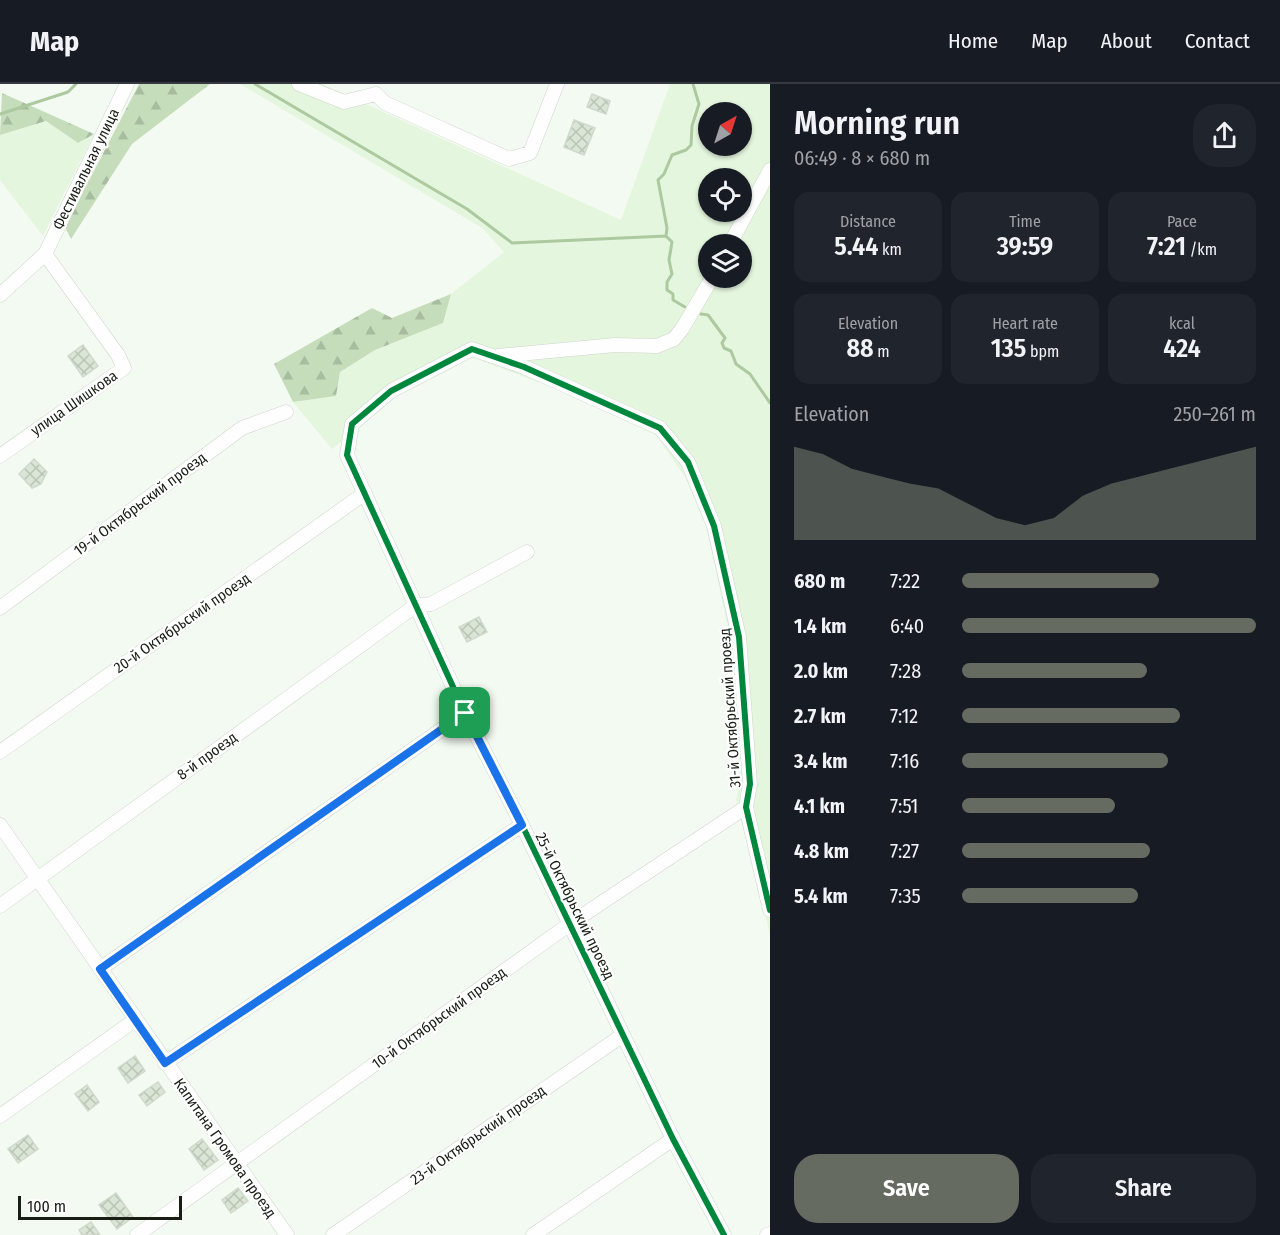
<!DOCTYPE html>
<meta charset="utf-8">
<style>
:root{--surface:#171b24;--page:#20242c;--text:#f1f3f6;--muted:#9ea1a6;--line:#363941;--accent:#656b61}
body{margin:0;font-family:"Fira Sans Condensed",sans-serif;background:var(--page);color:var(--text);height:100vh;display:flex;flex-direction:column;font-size:22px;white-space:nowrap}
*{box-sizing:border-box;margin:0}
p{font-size:20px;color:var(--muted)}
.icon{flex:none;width:33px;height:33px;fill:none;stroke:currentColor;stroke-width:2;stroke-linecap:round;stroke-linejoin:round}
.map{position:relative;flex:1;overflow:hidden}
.panel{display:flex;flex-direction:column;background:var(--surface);width:510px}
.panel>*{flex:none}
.needle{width:39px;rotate:39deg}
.tools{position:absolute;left:698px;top:18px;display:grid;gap:12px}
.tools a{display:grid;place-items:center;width:54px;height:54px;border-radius:50%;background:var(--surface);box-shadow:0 2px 4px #0004;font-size:30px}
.scale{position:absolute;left:18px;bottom:15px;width:164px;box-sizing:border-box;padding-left:6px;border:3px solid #181e14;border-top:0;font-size:16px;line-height:21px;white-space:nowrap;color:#181e14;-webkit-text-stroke:4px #fff;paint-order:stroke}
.pin{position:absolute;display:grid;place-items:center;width:51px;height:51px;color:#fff;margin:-26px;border-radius:12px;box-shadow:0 3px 9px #0006}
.round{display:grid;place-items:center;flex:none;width:63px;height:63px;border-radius:24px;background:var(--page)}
.head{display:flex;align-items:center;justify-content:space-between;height:102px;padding:0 24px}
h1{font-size:33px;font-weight:600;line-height:45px}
.stats{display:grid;grid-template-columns:repeat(3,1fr);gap:9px;height:102px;padding:6px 24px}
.stats div{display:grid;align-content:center;border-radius:15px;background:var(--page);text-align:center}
.stats b{font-size:26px;font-weight:600}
.stats small{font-size:16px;font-weight:400}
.stats p{font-size:16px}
.chart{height:168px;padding:12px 24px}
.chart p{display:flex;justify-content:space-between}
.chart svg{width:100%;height:108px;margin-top:6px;fill:var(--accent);opacity:.7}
.action{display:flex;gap:12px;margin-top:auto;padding:12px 24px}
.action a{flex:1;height:69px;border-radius:24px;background:var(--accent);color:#fff;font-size:24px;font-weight:600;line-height:69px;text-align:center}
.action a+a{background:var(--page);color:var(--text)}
ul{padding:0 24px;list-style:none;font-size:20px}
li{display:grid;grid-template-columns:96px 72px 1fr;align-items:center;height:45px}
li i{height:15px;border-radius:8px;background:var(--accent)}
header{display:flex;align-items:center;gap:36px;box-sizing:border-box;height:84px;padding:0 30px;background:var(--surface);border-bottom:2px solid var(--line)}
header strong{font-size:28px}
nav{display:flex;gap:33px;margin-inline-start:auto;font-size:21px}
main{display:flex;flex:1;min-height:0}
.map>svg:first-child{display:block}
.grass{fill:#e5f6de;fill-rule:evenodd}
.forest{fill:url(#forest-firs)}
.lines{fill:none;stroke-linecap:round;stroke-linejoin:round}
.stream{stroke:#acc99f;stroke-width:3}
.building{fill:url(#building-cross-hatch);stroke:#d1d8ce;stroke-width:1.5}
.minor-casing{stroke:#cfd5cc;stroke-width:15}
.minor{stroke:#fdfefd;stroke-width:14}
.cycleway-casing{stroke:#fff;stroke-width:10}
.cycleway{stroke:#00873e;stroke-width:6}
.route-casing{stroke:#fff;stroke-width:12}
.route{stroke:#1a73e8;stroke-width:8}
.labels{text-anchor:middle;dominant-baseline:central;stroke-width:4.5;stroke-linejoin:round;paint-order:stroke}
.street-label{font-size:15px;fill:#181e14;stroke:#fff}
</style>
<header>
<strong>Map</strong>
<nav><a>Home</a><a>Map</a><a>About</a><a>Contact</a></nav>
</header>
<main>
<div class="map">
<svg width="770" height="1151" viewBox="0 0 770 1151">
<defs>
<pattern id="forest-firs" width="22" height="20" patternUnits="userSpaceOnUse" patternTransform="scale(1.5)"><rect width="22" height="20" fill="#c5ddba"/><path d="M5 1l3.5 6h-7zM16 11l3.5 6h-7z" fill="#a8bd9f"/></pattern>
<pattern id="building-cross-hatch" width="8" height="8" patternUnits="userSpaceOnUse" patternTransform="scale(1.5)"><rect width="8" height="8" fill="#dae5d5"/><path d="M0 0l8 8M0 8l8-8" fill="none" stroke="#bac4b6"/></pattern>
</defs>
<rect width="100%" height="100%" fill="#f3faf1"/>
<path class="grass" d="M240 0H322L621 136 670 0H770V850L736 716 741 691 731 557 706 442 685 393 656 351 557 305 471 273 395 312 332 365 293 318 336 312 340 288 375 266 443 239 451 210 504 168 482 144ZM708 28H741V62H708ZM708 94H741V128H708ZM708 160H741V194H708Z
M46 37 78 59 94 50 43 152 0 96V51Z"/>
<path class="forest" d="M139 0H210L132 60 71 155 65 143Z
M2 9 94 50 78 59 46 37 0 51Z
M451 210 443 239 375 266 340 288 336 312 293 318 274 280 372 224 392 234Z"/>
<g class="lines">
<path class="stream" d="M255 0 467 125 512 159 666 152
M0 30 68 8 76 0
M685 223 673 216V210L667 206V198L672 190 669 176 672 158 666 152 667 144 658 96 664 90 672 71 686 66 691 61 692 42 699 20 693 0
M701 230 708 231 725 254 722 259 724 264 731 267 736 280 750 290 770 319"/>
</g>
<path class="building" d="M592 10 610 17 606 30 587 23Z
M574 36 595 44 584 71 564 63Z
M83 261 98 282 83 293 68 272Z
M34 375 47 388 41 400 32 404 19 390Z
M479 533 487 548 467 558 459 543Z
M135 972 145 987 128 999 118 984Z
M158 998 165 1008 147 1022 139 1011Z
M87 1001 99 1018 88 1027 75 1010Z
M28 1051 38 1065 18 1079 8 1065Z
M202 1055 218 1076 204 1086 189 1065Z
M238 1104 248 1117 231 1129 222 1116Z
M116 1109 133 1133 117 1145 99 1121Z
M91 1138 100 1151H82L79 1146Z"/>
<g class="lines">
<g class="minor-casing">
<path id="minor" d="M299 0 344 18 376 10
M376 10 385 19 509 75 530 69 557 0
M730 160 770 86
M0 211 45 170 127 0
M498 272 615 261 657 262 674 255 682 245 712 194
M0 372 124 284 118 271 45 170
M0 524 242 344 286 328
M0 668 365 409
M0 741 287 1151
M0 822 415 522 431 520 527 468
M100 885 465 629
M165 979 522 741
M0 1032 135 936
M137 1151 571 839 746 723
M333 1151 623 951
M533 1151 673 1055
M724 1151 673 1055 522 741 465 629 347 371 352 340 391 307 472 265 524 283 660 344 688 378 714 442 739 553 750 700 746 723 770 826
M767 1151 770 1150"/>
</g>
<use href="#minor" class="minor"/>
<g class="cycleway-casing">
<path id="cycleway" d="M724 1151 673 1055 522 741 465 629 347 371 352 340 391 307 472 265 524 283 660 344 688 378 714 442 739 553 750 700 746 723 770 826"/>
</g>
<use href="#cycleway" class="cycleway"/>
</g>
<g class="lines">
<g class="route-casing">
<path id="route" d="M465 629 522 741 165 979 100 885Z"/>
</g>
<use href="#route" class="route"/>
</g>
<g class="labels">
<g class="street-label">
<text transform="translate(86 85) rotate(-64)">Фестивальная улица</text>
<text transform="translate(74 319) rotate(-35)">улица Шишкова</text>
<text transform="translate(140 420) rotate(-37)">19-й Октябрьский проезд</text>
<text transform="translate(182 539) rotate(-35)">20-й Октябрьский проезд</text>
<text transform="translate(730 624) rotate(-94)">31-й Октябрьский проезд</text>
<text transform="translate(207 672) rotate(-36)">8-й проезд</text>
<text transform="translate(575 822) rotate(64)">25-й Октябрьский проезд</text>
<text transform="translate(439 934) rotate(-36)">10-й Октябрьский проезд</text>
<text transform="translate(478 1051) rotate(-35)">23-й Октябрьский проезд</text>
<text transform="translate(225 1064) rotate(55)">Капитана Громова проезд</text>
</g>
</g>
</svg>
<div class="tools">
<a><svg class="needle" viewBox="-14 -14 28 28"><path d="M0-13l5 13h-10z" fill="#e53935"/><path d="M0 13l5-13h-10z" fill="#9ea1a6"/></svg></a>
<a><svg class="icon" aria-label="locate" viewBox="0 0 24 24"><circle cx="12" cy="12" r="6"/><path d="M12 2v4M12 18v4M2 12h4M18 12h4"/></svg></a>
<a><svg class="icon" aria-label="layers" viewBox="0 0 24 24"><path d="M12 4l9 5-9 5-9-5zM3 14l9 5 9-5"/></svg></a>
</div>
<div class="scale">100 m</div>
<div class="pin" style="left:465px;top:629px;background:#1e9e55"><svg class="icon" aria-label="arrive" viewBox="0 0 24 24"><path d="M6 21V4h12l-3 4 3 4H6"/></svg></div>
</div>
<section class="panel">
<div class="head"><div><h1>Morning run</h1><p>06:49 · 8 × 680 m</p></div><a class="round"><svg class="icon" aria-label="share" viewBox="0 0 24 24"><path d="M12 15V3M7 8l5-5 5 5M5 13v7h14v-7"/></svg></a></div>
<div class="stats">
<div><p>Distance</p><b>5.44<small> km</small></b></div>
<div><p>Time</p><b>39:59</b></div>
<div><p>Pace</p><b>7:21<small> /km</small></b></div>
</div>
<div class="stats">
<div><p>Elevation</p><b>88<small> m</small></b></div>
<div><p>Heart rate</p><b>135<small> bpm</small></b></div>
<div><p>kcal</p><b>424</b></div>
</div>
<div class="chart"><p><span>Elevation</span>250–261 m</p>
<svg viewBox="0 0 160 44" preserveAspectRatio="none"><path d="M0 44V6L10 9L20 15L30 18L40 21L50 23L60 29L70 35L80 38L90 35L100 26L110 21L120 18L130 15L140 12L150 9L160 6V44z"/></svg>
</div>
<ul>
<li><b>680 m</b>7:22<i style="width:67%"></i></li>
<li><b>1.4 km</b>6:40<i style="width:100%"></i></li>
<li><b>2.0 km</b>7:28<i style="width:63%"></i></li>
<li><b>2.7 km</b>7:12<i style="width:74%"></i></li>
<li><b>3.4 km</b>7:16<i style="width:70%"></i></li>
<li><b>4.1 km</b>7:51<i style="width:52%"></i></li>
<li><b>4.8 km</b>7:27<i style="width:64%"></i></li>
<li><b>5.4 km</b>7:35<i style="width:60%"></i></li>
</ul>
<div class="action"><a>Save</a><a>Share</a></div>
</section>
</main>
